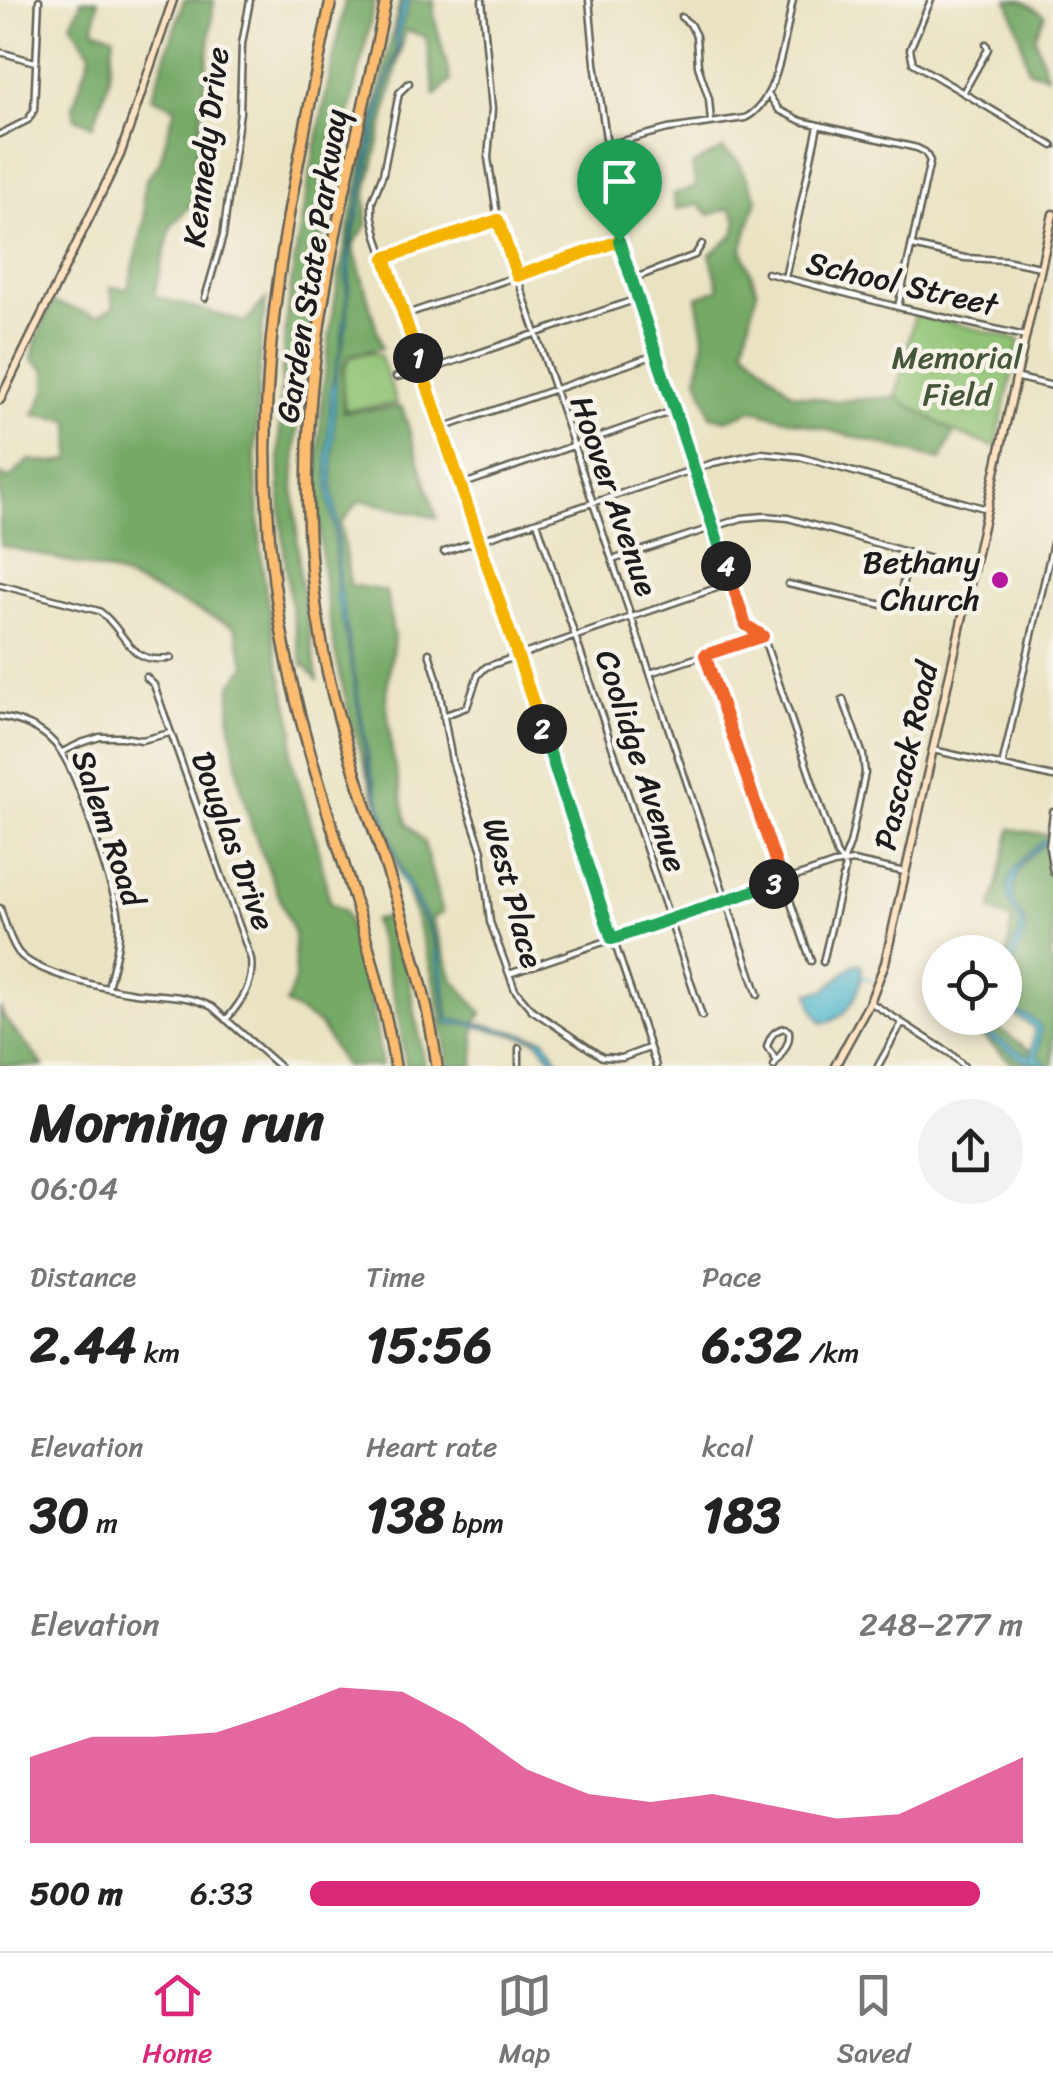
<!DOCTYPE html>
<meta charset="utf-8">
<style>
:root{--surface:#fff;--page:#f2f2f2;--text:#222;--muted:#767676;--line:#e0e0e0;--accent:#db2777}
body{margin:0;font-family:Sriracha,sans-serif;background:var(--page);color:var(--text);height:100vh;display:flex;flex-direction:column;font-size:38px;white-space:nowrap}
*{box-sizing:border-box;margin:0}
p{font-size:32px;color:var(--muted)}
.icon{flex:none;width:55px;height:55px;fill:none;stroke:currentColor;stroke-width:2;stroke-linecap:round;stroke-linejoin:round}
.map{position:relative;height:1066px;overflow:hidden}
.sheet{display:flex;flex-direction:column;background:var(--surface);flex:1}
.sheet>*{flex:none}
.tools{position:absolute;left:922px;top:935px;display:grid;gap:20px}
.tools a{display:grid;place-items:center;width:100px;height:100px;border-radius:50%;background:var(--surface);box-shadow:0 5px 15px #0003;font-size:50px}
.pin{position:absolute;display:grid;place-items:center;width:85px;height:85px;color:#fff;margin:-102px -42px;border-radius:50% 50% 50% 0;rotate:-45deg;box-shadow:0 0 10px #0007}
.pin .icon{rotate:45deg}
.km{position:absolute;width:50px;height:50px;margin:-25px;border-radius:50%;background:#222;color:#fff;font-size:28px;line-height:50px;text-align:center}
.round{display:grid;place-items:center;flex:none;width:105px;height:105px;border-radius:52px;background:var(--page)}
.overview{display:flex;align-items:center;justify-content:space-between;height:170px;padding:0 30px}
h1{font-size:55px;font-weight:700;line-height:75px}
.metrics{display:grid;grid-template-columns:repeat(3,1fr);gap:15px;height:170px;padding:10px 30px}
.metrics div{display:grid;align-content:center}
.metrics b{font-size:50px;font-weight:700}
.metrics small{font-size:28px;font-weight:400}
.metrics p{font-size:28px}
.chart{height:280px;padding:20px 30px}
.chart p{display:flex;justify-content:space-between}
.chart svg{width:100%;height:180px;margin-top:10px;fill:var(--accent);opacity:.7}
ul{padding:0 30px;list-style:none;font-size:32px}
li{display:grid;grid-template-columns:160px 120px 1fr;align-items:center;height:75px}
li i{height:25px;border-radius:12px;background:var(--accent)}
.tab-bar{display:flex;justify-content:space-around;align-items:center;height:140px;border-top:2px solid var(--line);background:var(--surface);font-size:28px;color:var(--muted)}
.tab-bar a{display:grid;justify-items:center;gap:5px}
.tab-bar .selected{color:var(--accent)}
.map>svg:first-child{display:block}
.green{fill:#90c375;stroke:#567048;stroke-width:2.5}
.forest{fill:#74a966;stroke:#486241;stroke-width:2.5}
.water{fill:#4cb5cb;stroke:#346874;stroke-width:2.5}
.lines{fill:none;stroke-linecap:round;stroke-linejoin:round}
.stream{stroke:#4cb5cb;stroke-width:2.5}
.street-casing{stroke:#646256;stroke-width:9}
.secondary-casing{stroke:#646256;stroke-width:11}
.highway-casing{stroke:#646256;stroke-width:14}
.street{stroke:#fff;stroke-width:4}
.secondary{stroke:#fee4c5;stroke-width:6}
.highway{stroke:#fdbc6f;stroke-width:9}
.split-1-casing{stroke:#fff;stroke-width:20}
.split-2-casing{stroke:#fff;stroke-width:20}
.split-3-casing{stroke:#fff;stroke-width:20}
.split-4-casing{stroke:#fff;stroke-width:20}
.split-5-casing{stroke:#fff;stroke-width:20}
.split-1{stroke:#f5b400;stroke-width:12}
.split-2{stroke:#f5b400;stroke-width:12}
.split-3{stroke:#22a559;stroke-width:12}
.split-4{stroke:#f0652b;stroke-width:12}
.split-5{stroke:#22a559;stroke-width:12}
.poi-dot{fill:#b5179e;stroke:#f7f3e8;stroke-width:4}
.labels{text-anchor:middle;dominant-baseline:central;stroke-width:9;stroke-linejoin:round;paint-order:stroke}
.street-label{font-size:32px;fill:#1c1c1c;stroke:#f7f3e8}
.park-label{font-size:32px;fill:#45563b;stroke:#f7f3e8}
.poi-label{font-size:32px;fill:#1c1c1c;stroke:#f7f3e8;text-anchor:end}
</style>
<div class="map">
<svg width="1053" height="1066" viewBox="0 0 1053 1066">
<rect width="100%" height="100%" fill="#f7f3e8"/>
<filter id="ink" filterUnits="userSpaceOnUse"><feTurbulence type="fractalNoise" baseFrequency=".01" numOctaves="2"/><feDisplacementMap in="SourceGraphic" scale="20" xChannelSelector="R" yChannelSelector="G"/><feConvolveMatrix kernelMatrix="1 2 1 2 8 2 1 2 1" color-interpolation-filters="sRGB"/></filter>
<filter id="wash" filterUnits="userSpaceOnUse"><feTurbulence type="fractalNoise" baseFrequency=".0048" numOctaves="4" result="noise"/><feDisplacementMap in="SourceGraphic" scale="40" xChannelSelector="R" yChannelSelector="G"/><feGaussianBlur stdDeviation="2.25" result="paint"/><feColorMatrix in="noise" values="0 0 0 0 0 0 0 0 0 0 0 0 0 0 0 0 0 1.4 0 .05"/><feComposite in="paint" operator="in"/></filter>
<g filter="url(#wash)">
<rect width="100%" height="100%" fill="#eae3c3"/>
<path class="green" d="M915 314 1020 340 995 447 954 432 896 397Z
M370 352 380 355 397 404 345 410C343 391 338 372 352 357Z"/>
<path class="forest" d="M80 0H98L94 29 114 36 108 83 93 126 75 118 73 106 91 53 71 23 81 4Z
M184 0H214L192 203 171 227 154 296 245 322 266 299 260 352 255 459 262 565 276 653 294 729 291 758 317 842 330 903 345 911 372 1004 382 1066H344L320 1025 286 1004 295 980 294 934 252 828 240 782 230 719 231 685 246 667 235 627 114 573 0 545V475L10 478 29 460 54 463 71 459 70 420 34 415 46 391V370L32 360 35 343 52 302 97 316 114 307 110 287 128 289 145 219 143 194 146 179 159 164 175 107 152 97Z
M345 0H375L324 231 300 381 294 486 300 579 318 681 306 666H303C279 565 275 457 283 354 293 237 323 116 345 0Z
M400 0H434V16L451 81 435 96 426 37 406 30 366 196 367 225 353 245 382 348 349 355 342 369 343 412 402 407 437 518 360 500 341 524 350 585 386 591 394 638 386 696 392 751 407 823 424 842 442 913 432 918 453 979 482 1013 475 1023 474 1066H449C443 1032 438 996 429 962 402 862 358 767 338 665 326 607 318 544 318 485 319 321 364 159 400 0Z
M1008 0H1022L1045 15 1035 36 1047 75 1028 70 1020 35Z
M723 149 739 162 757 199 742 248 757 290 744 347 792 393 832 401 896 397 954 432 941 460 753 410 726 420 711 416 698 377 704 337 697 297 719 289 710 254 734 235 737 219 730 208 709 215 698 204 676 209 673 194 696 187 692 165Z
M1053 823V951L1049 954 1053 966V1066H1032L1011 1062 961 1018H983L1034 1053 1037 1029 1005 1001V965L1012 921 991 910 1011 829 1048 835Z
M389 917 407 970 425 1066H406L395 999 373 920Z
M0 1007 5 1019 44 1066H0Z"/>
<path class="water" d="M403 0H409L399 34V48L385 94 351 247 347 324 336 374 332 484 337 521 339 582 370 767 401 869 429 924 441 955 448 1018 449 1020 468 1021 545 1039 562 1066H557L537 1040 467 1024H447L435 945 427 926 401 879 368 769 347 640 337 600 334 524 329 502 327 456 331 387 341 346 347 299 346 271 348 249 379 104 396 51 395 34Z
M1043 841H1053V846L1043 845C1025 859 1017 865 1014 888 1013 894 1012 897 1014 903 1018 913 1027 919 1025 931 1021 953 1002 974 1007 998 1010 1018 1032 1011 1040 1026 1044 1034 1037 1047 1038 1056L1048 1066H1040L1037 1063 1023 1060 994 1042 960 1018H966L1013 1048 1032 1057C1030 1046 1035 1039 1034 1028 1024 1019 1013 1017 1005 1006 1005 990 1004 974 1009 958 1012 948 1019 938 1020 928 1022 919 1015 915 1011 907 998 879 1023 856 1043 841Z
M854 964H861C866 986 847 1022 822 1023L813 1009 809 993 825 990Z"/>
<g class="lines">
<path class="stream" d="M863 977 872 980"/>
</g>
</g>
<g filter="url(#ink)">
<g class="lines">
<g class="street-casing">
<path id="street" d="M482 0 492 109 488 158 498 220 758 995
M589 0 595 63 607 145 612 203 623 258 746 625 763 636 837 855 843 862
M931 0 910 49 913 63 1053 146
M681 17 690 24 696 36 698 66 709 99 711 122
M0 52 35 62
M409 83 399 93 383 174 372 202V214L377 236 656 1066
M963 93 988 49 986 44
M768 94 779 110 801 121 917 148 925 152 930 161 898 307
M0 134 28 120 34 110 39 0
M607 145 668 129 745 118C779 102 785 33 793 0
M912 246 965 258 1005 260 1040 267
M385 259 498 220
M767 273 898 307 1025 336
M785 278 818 126
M630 280 695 255 702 244
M205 298 223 236 240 112 242 44 250 0
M404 315 617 242
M396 377 423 372 637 299
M1019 378 1053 386
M442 428 655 355
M461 485 673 411
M537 522 702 1016
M444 552 713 463 762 453 800 457 987 509
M612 560 742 518 765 516 788 518 973 571
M788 584 892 607 899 600 910 553
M0 585 99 611C126 629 127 667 171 658
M429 653 437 678 452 761 482 851 490 922 515 990 532 1010 602 1057 622 1058 649 1048
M705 655 811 961
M650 673 763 636
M146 677 154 685 251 959C254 984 242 1001 226 1020
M443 716 467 707 478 675 486 667 731 583
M0 717C21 720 41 728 55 744 77 768 96 841 107 874 111 888 118 904 119 919 121 942 113 965 108 988
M933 750 1053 777
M62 752 81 743 100 737H122L142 740 170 733
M1002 766 1053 543
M1053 812 1049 848 1053 872
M0 908C5 923 9 939 18 952 35 974 107 989 135 993 162 996 187 994 212 1007L279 1066
M823 962 845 869 843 862 850 844 865 773 863 755 843 699
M509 974 834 864 853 861 905 872
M870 1002 951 1054 964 1066
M519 1066V1048
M774 1066C780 1054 791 1045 789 1031L785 1028C774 1030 770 1036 767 1047L777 1061
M878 1066 902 1023"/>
</g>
<g class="secondary-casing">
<path id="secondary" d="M0 400 120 155 173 0
M835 1066 870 1002 885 963 1053 214"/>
</g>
<g class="highway-casing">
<path id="highway" d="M331 0C307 121 278 244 269 367 261 468 268 571 289 670 318 803 373 930 395 1066
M386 0C359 136 320 271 310 409 304 490 308 571 323 650 350 792 418 922 437 1066"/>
</g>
<use href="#street" class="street"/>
<use href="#secondary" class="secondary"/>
<use href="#highway" class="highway"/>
</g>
</g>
<g class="lines" filter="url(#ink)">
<g class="split-1-casing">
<path id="split-1" d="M418 358 385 258 498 220 517 276 619 241"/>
</g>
<g class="split-2-casing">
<path id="split-2" d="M418 358 542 729"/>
</g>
<g class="split-3-casing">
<path id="split-3" d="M542 729 612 939 774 884"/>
</g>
<g class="split-4-casing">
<path id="split-4" d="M726 566 746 625 763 636 705 655 782 881 774 884"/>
</g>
<g class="split-5-casing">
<path id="split-5" d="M619 241 726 566"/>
</g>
<use href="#split-1" class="split-1"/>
<use href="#split-2" class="split-2"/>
<use href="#split-3" class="split-3"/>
<use href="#split-4" class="split-4"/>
<use href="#split-5" class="split-5"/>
</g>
<circle class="poi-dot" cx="1000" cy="580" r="10"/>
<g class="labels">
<g class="street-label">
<text transform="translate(206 147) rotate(-83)">Kennedy Drive</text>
<text transform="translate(312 266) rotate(-81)">Garden State Parkway</text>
<text transform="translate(902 284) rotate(13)">School Street</text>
<text transform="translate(614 496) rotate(71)">Hoover Avenue</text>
<text transform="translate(906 756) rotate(-77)">Pascack Road</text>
<text transform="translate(641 761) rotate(72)">Coolidge Avenue</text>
<text transform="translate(108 828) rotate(71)">Salem Road</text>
<text transform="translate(233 841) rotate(70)">Douglas Drive</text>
<text transform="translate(513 893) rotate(75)">West Place</text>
</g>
<g class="park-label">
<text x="957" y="357">Memorial<tspan x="957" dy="37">Field</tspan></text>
</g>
<g class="poi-label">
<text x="980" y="562">Bethany<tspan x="980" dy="37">Church</tspan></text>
</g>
</g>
</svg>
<div class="tools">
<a><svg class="icon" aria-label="locate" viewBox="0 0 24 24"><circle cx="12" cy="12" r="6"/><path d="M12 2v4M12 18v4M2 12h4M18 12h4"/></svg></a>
</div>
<div class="pin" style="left:619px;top:241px;background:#1e9e55"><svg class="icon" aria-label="arrive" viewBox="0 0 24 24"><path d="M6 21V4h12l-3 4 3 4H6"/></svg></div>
<b class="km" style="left:418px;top:358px">1</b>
<b class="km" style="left:542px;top:729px">2</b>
<b class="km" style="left:774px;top:884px">3</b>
<b class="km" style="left:726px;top:566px">4</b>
</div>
<section class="sheet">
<div class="overview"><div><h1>Morning run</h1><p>06:04</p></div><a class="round"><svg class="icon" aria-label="share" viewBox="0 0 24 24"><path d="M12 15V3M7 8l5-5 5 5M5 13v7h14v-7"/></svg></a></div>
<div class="metrics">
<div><p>Distance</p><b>2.44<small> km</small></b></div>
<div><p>Time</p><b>15:56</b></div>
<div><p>Pace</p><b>6:32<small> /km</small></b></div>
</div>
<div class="metrics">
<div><p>Elevation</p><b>30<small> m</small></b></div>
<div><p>Heart rate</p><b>138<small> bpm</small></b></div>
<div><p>kcal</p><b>183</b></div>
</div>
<div class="chart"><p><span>Elevation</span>248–277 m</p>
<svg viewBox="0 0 160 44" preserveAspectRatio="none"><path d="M0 44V23L10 18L20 18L30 17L40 12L50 6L60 7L70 15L80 26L90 32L100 34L110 32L120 35L130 38L140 37L150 30L160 23V44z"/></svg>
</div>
<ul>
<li><b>500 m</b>6:33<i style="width:94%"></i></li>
</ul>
</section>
<nav class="tab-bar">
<a class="selected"><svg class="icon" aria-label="home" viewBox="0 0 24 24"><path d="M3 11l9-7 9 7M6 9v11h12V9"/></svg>Home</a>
<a><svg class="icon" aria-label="map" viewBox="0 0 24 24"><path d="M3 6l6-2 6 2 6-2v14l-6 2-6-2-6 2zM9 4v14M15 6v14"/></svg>Map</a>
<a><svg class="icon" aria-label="saved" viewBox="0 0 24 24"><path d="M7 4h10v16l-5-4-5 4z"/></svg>Saved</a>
</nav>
